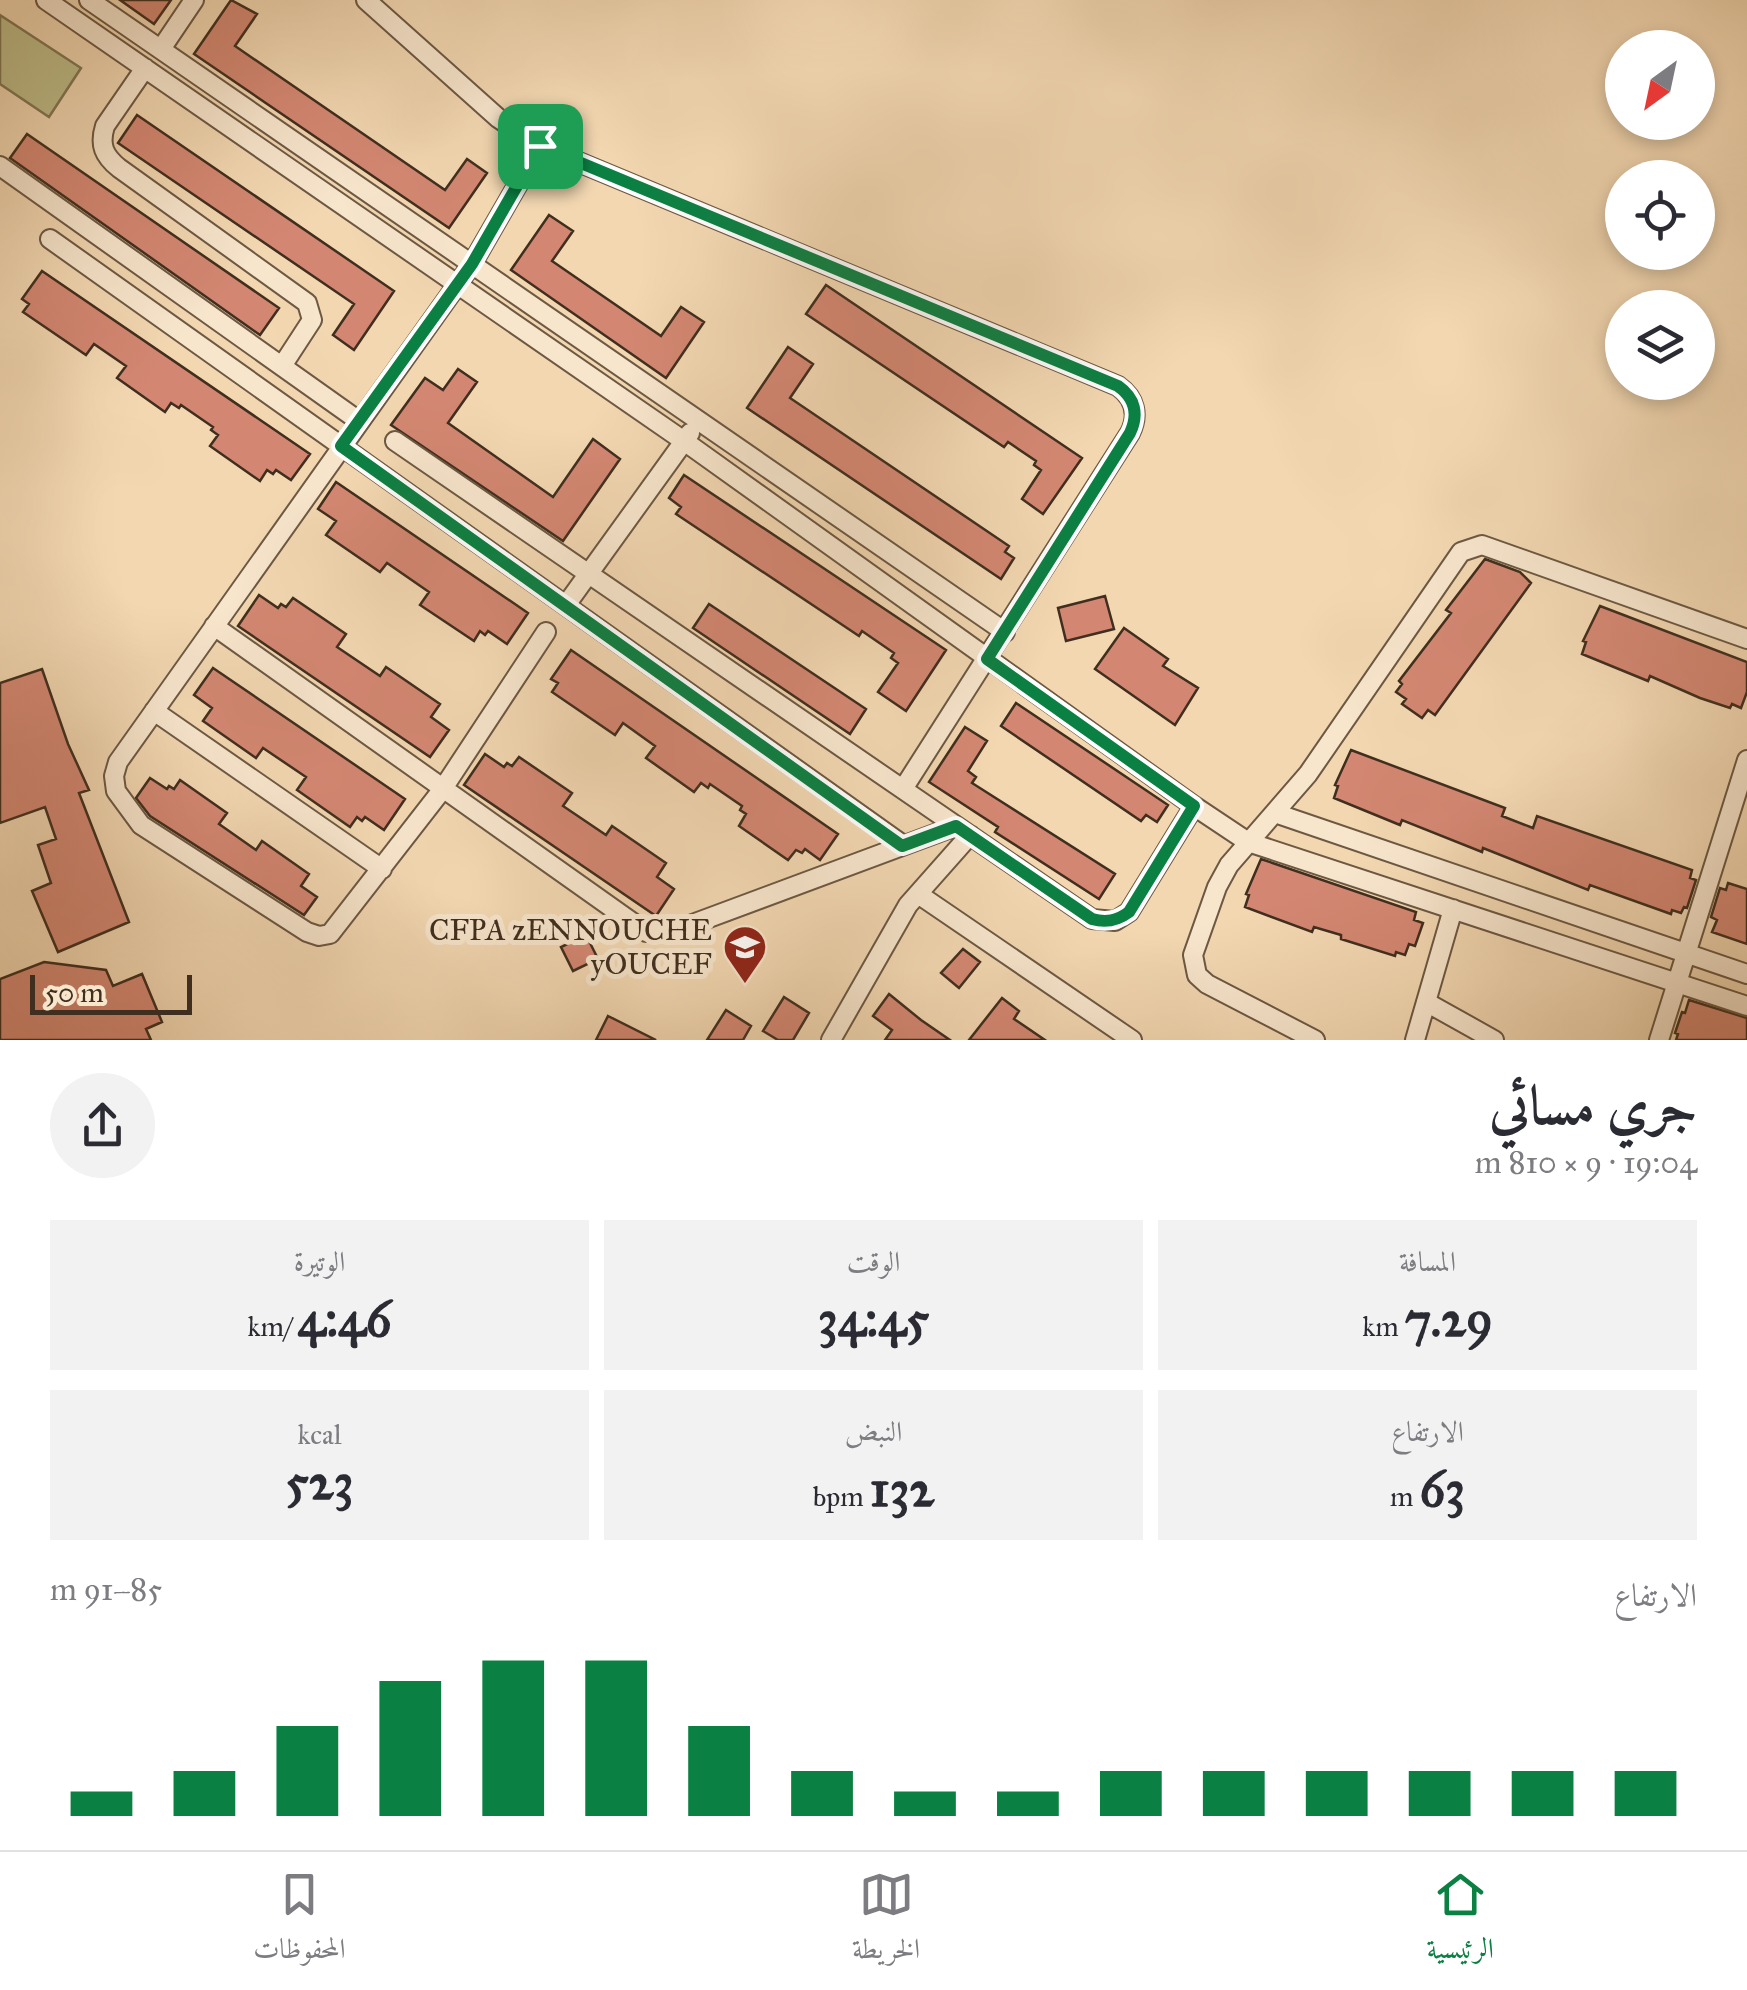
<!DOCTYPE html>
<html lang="ar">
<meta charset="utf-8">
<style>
:root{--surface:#fff;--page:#f2f2f3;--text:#2b2b33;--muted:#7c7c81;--line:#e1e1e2;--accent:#0b8043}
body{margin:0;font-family:"IM FELL Great Primer",Amiri,serif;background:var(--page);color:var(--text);direction:rtl;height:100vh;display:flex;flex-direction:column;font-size:38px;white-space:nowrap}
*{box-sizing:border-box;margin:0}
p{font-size:32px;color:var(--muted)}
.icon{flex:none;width:55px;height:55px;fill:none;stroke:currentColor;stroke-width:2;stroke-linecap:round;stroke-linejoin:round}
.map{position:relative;height:1040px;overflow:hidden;direction:ltr}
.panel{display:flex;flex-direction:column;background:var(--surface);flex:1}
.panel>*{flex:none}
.needle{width:65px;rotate:213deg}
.tools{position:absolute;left:1605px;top:30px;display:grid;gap:20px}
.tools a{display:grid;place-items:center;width:110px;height:110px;border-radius:50%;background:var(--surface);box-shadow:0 5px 15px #0003;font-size:50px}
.scale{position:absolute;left:30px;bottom:25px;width:162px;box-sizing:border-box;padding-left:10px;border:5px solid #402e1e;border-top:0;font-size:28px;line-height:35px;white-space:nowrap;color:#402e1e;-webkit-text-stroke:8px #f7e5cc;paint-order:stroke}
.pin{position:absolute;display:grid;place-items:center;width:85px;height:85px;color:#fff;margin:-42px;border-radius:20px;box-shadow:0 5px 15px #0006}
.round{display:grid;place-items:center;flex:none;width:105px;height:105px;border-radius:52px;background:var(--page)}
.overview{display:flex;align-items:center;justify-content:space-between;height:170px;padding:0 50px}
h1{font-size:55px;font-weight:800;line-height:75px}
.figures{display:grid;grid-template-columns:repeat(3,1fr);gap:15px;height:170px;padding:10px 50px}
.figures div{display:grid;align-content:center;border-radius:0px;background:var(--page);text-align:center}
.figures b{font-size:50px;font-weight:800}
.figures small{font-size:28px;font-weight:400}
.figures p{font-size:28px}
.chart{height:280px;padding:20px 50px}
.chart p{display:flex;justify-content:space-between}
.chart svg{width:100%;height:180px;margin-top:10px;stroke:var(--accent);stroke-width:6}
.dock{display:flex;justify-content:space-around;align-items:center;height:140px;border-top:2px solid var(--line);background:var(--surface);font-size:28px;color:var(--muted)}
.dock a{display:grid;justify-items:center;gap:5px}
.dock .current{color:var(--accent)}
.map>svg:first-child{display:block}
.green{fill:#bebd89;stroke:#7f7654;stroke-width:2.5}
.building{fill:#d38772;stroke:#402e1e;stroke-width:2.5}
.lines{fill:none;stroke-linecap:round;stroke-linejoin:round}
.street-casing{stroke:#6c5843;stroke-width:22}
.street{stroke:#f7e5cc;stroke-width:18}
.route-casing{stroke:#fff;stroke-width:20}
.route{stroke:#0b8043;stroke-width:12}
.labels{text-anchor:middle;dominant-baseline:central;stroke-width:10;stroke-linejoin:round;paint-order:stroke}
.poi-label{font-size:30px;fill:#402e1e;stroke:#f7e5cc;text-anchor:end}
</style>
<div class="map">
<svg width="1747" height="1040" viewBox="0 0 1747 1040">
<rect width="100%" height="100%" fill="#f2d7b1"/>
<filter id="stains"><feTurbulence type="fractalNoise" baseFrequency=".002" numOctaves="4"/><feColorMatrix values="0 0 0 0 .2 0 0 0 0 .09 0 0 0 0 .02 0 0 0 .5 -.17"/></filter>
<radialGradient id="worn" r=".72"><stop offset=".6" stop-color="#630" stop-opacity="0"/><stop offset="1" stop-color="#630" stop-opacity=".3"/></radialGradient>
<path class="green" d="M0 15 81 68 49 117 0 84Z"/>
<path class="building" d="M120 0H171L154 24Z
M231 0 257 14 235 46 445 190 467 159 487 173 449 228 194 54Z
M137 115 394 291 354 350 333 335 354 304 118 143Z
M27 134 279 308 260 335 10 158Z
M549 215 573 231 552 261 661 336 681 307 704 322 666 378 511 270Z
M42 271 310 454 291 480 276 470 273 474 267 470 260 481 210 446 218 435 211 430 213 427 181 405 179 408 171 403 165 412 117 378 126 366 94 344 86 355 23 312 29 304 22 299Z
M826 285 1082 458 1043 514 1022 499 1041 470 1034 465 1036 461 1008 442 1004 447 806 314Z
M788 347 813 364 790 398 1009 546 1005 552 1014 558 1001 579 747 408Z
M458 369 477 382 448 423 553 497 593 439 620 459 563 541 391 425 425 378 443 390Z
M684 475 946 650 906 711 878 692 898 663 891 658 894 653 862 631 859 636 676 514 681 507 669 498Z
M336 482 528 613 507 644 488 631 485 635 480 631 474 641 420 605 429 592 387 563 380 572 326 535 336 521 318 509Z
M1485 559 1520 572 1531 583 1435 715 1428 710 1422 718 1402 704 1406 699 1396 692 1402 684 1399 681 1451 613 1446 610Z
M259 595 278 608 281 604 286 607 293 598 346 634 337 647 380 676 386 667 440 704 431 717 449 730 430 757 238 626Z
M1105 596 1114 629 1066 641 1058 608Z
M709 604 866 709 850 734 693 628Z
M1600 606 1747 662V692L1741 708 1732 704 1730 708 1700 698 1650 676 1648 681 1582 654 1586 642 1583 641Z
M1124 628 1168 659 1163 666 1198 688 1175 725 1095 669Z
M571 650 838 834 820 860 805 849 802 853 796 850 788 860 739 826 746 814 740 810 742 806 710 784 708 788 701 783 694 792 646 758 655 746 623 723 615 735 552 692 558 683 551 679Z
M213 668 405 799 384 830 365 817 362 821 357 817 350 827 297 790 306 777 263 748 256 758 203 721 212 708 194 695Z
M42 669 68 744 89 790 79 793 129 922 58 952 32 891 51 883 38 845 56 839 45 807 0 823V683Z
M1016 703 1168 805 1157 822 1146 815 1141 821 1001 726Z
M965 727 987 741 968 771 976 777 972 783 1115 874 1099 899 995 832 998 827 929 782Z
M1351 750 1505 808 1502 816 1533 828 1537 816 1692 870 1690 878 1696 880 1687 908 1684 907 1681 913 1672 910 1671 914 1590 885 1588 890 1483 848 1482 852 1402 820 1400 825 1334 798 1338 786 1335 785Z
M485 754 504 767 507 763 512 766 519 757 572 793 563 806 606 835 612 826 666 863 657 877 674 889 656 916 464 785Z
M150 778 167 789 169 786 174 789 180 780 227 813 219 824 256 850 262 841 309 874 301 886 317 897 304 915 150 816 136 798Z
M1261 859 1416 912 1414 920 1423 923 1415 946 1409 944 1405 955 1396 952 1395 956 1341 939V935L1314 927 1312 932 1245 907 1249 895 1246 894Z
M1728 883 1747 889V944L1712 932 1717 920 1711 917 1720 888 1726 890Z
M586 935 598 959 573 971 561 947Z
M963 949 980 962 959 988 941 973Z
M44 962 106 970 113 986 142 974 162 1022 146 1029 151 1040H0V979Z
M889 994 921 1020 950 1040H885L892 1030 873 1016Z
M784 997 809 1013 793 1040H778L763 1031Z
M1002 998 1019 1011 1014 1019 1045 1040H969Z
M1689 1000 1747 1018V1040H1676L1678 1034 1675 1033 1682 1012 1685 1013Z
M726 1010 751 1026 743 1040H707Z
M608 1016 656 1040H596Z"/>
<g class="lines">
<g class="street-casing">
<path id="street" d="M46 0 684 441 1194 806 1129 912 1115 921 1092 919 395 441
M89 0 1005 632
M366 0 498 118 540 146 1118 386C1135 398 1139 415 1130 433L903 789
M161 49 194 0
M145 68 105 126C99 145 104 156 119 168L307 303 312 320 282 366
M540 146 472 264 118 762 114 776 116 791 141 825 307 932 319 936 330 934 442 790 546 632
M0 166 359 421
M50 239 903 845
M566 605 690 433
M214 626 646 932H671L956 826
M154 711 382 869
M1194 806 1248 842 1747 1006
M1275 813 1747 974
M918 894 1132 1040
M1426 1002 1494 1040
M831 1040 908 905 970 835
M1315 1040 1207 984 1197 975 1193 955 1217 887 1229 865 1308 774 1461 552 1482 545 1747 639
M1415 1040 1453 909
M1659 1040 1747 760"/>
</g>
<use href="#street" class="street"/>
</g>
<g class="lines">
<g class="route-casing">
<path id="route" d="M540 146 1118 386C1135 398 1139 414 1130 433L987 659 1194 806 1129 912C1117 921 1106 923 1092 919L956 826 902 846 341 446 472 264Z"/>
</g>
<use href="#route" class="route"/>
</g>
<defs>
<g id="university-pin" transform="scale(2.25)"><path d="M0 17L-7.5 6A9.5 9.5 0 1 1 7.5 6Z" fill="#8f2418" stroke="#f7e5cc"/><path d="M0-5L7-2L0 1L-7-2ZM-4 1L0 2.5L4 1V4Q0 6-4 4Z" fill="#fff"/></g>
</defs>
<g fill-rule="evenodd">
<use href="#university-pin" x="745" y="947"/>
</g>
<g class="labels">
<g class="poi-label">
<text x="712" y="930">CFPA zENNOUCHE<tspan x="712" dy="34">yOUCEF</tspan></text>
</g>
</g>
<rect width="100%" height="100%" filter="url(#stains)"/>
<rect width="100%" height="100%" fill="url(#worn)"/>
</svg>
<div class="tools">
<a><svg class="needle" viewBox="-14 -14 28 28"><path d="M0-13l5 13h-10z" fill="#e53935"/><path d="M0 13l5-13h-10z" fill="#7c7c81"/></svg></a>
<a><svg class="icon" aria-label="locate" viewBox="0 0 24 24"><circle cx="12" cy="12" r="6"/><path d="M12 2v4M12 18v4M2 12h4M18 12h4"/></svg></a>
<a><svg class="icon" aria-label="layers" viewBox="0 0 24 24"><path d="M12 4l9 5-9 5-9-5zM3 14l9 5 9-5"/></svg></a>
</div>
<div class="scale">50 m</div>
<div class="pin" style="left:540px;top:146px;background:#1e9e55"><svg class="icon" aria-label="arrive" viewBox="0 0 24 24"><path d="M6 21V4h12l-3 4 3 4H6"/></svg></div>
</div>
<section class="panel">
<div class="overview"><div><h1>جري مسائي</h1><p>19:04 · 9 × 810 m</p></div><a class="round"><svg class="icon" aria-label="share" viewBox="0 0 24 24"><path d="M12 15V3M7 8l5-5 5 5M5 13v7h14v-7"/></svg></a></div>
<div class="figures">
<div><p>المسافة</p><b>7.29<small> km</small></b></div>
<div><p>الوقت</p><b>34:45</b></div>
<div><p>الوتيرة</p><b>4:46<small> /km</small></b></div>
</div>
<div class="figures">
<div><p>الارتفاع</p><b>63<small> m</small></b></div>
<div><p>النبض</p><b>132<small> bpm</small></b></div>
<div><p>kcal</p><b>523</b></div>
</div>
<div class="chart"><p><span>الارتفاع</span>85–91 m</p>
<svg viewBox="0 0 160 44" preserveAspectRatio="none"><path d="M5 44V38M15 44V33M25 44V22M35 44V11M45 44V6M55 44V6M65 44V22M75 44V33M85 44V38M95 44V38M105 44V33M115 44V33M125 44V33M135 44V33M145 44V33M155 44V33"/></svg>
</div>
</section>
<nav class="dock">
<a class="current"><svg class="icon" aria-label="home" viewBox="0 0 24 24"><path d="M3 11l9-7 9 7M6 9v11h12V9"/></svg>الرئيسية</a>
<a><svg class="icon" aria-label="map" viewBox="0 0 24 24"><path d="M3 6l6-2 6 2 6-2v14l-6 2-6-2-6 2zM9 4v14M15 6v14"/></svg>الخريطة</a>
<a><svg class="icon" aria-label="saved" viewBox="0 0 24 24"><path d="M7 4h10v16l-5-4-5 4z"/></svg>المحفوظات</a>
</nav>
